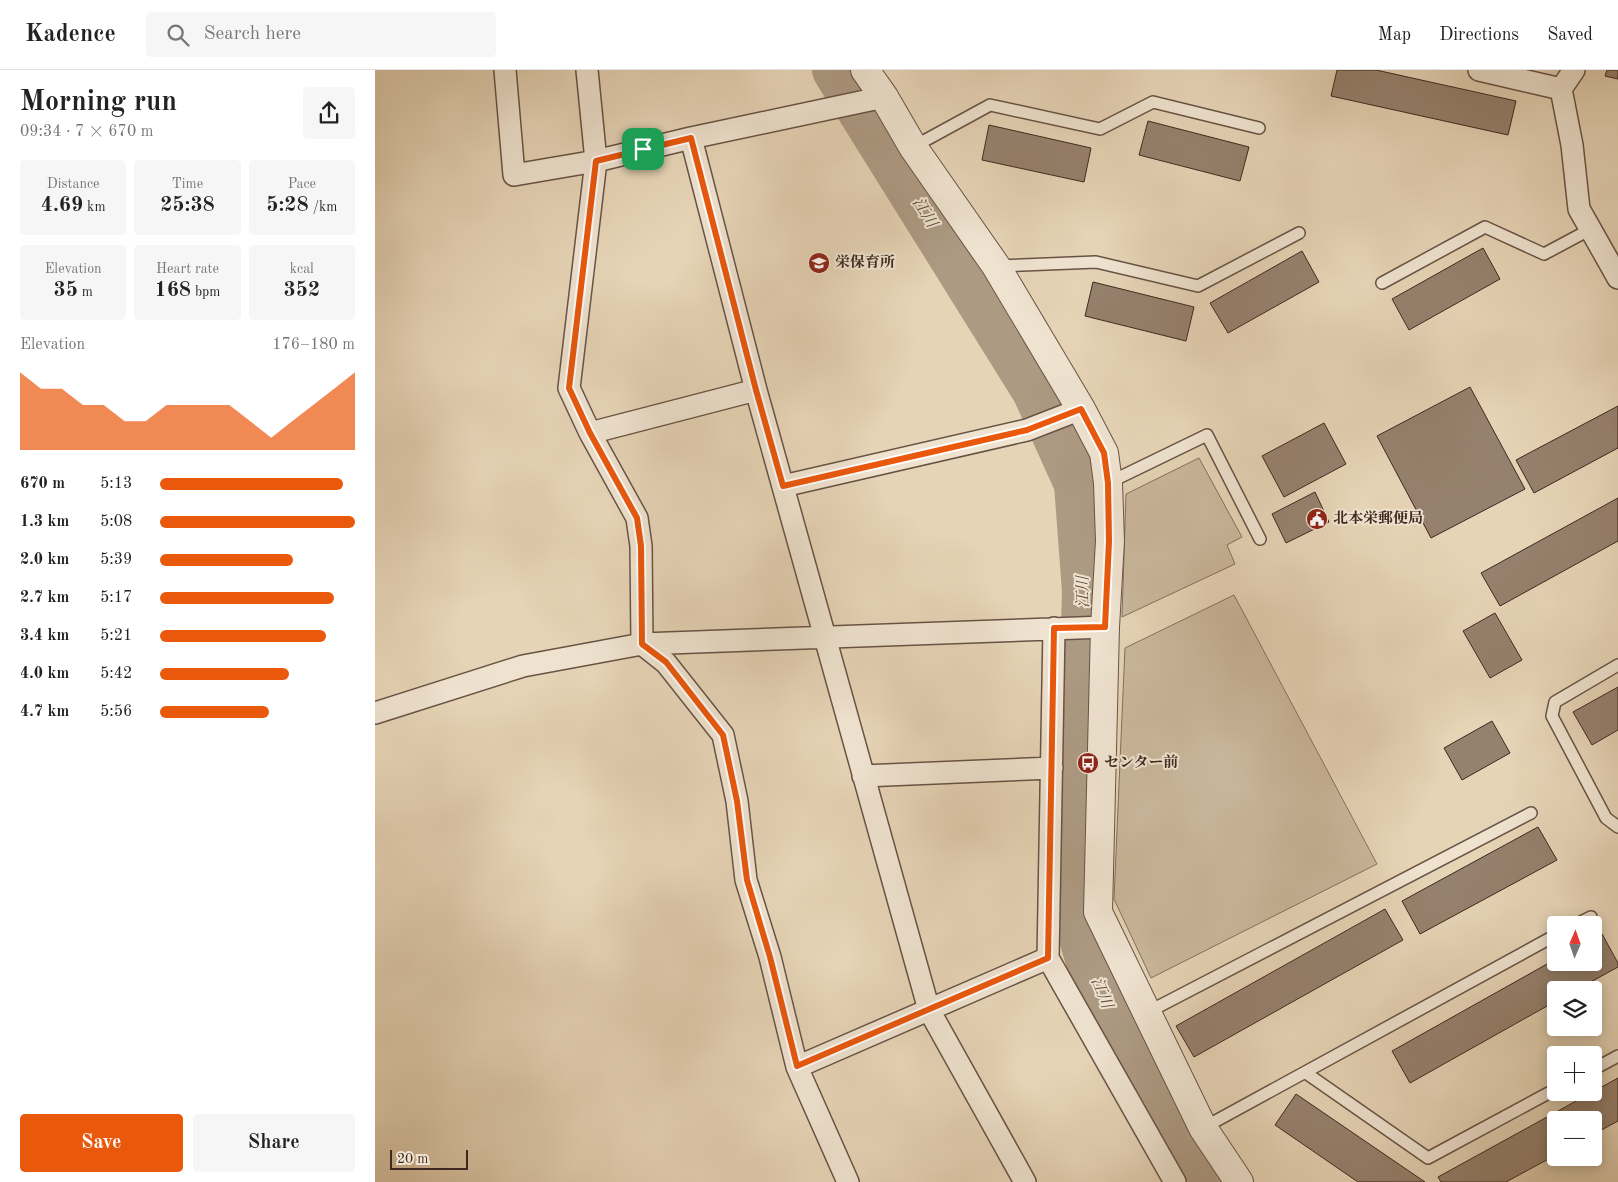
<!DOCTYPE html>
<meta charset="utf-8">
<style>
:root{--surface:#fff;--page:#f6f6f6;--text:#222;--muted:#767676;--line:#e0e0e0;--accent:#ea580c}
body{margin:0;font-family:"Old Standard TT","Noto Serif JP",serif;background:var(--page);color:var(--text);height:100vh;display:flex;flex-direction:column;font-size:19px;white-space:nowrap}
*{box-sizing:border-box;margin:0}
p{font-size:16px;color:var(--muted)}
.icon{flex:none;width:28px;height:28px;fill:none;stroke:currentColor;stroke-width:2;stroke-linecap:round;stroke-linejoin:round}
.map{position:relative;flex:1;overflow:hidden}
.sheet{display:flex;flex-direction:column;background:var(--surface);width:375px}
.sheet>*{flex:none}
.needle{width:32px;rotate:2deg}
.controls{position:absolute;left:1172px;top:846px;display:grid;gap:10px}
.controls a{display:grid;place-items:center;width:55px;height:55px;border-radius:5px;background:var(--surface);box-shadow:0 2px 12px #0003;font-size:25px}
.scale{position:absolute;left:15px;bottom:12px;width:78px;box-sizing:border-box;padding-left:5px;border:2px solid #3f281f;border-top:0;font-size:14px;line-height:18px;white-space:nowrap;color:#3f281f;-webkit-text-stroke:4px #efe3d0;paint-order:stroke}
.pin{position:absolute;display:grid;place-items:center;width:42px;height:42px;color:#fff;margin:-21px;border-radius:10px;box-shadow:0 2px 8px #0006}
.round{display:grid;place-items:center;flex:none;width:52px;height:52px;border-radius:5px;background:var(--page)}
.head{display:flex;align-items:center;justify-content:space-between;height:85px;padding:0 20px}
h1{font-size:28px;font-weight:700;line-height:38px}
.figures{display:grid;grid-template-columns:repeat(3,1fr);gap:8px;height:85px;padding:5px 20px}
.figures div{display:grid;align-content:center;border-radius:5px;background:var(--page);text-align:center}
.figures b{font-size:21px;font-weight:700}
.figures small{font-size:14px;font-weight:400}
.figures p{font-size:14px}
.chart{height:140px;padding:10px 20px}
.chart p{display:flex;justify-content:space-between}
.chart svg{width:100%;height:90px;margin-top:5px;fill:var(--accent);opacity:.7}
.button{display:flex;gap:10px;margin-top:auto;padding:10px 20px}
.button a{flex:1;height:58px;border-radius:5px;background:var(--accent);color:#fff;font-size:20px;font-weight:700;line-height:58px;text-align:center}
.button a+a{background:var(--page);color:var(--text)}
ul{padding:0 20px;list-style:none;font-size:16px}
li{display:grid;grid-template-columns:80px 60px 1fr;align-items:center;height:38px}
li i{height:12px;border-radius:6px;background:var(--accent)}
header{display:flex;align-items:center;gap:30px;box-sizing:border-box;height:70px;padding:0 25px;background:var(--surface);border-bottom:1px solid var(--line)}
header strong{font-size:24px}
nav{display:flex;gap:28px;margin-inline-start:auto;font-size:18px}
.search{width:350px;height:45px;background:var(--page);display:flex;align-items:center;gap:12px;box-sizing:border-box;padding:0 18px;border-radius:5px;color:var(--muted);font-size:19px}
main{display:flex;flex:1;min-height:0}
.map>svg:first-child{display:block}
.green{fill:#cab79c;stroke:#84705e}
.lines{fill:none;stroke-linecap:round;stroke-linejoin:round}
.river{stroke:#ad9a83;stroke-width:46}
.building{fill:#96816e;stroke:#3f281f}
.service-casing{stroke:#695345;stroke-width:14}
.minor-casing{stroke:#695345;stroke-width:24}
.tertiary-casing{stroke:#695345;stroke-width:30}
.service{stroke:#efe3d0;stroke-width:11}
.minor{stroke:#efe3d0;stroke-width:21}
.tertiary{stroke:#efe3d0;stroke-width:28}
.route-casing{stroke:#fff;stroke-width:10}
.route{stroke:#ea580c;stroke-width:6}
.labels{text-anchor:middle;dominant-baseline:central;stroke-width:4;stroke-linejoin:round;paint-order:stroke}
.poi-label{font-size:15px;font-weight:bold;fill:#3f281f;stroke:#efe3d0;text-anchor:start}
.water-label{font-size:16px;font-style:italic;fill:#604a3d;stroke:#efe3d0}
</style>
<header>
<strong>Kadence</strong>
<div class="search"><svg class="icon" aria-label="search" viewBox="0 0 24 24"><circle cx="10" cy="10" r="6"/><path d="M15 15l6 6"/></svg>Search here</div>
<nav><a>Map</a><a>Directions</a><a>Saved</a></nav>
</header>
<main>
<section class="sheet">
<div class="head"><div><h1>Morning run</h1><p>09:34 · 7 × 670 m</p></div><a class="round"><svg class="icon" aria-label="share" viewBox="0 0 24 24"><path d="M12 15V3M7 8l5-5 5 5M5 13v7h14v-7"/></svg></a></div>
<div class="figures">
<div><p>Distance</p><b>4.69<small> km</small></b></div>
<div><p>Time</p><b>25:38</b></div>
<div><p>Pace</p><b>5:28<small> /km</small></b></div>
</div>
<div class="figures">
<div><p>Elevation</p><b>35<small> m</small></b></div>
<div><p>Heart rate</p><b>168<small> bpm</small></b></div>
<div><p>kcal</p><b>352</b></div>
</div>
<div class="chart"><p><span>Elevation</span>176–180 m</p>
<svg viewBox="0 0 160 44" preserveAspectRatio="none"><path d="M0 44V6L10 14L20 14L30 22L40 22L50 30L60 30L70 22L80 22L90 22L100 22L110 30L120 38L130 30L140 22L150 14L160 6V44z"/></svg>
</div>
<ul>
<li><b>670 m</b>5:13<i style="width:94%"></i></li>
<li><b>1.3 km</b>5:08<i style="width:100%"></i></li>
<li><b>2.0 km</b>5:39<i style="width:68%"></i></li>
<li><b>2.7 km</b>5:17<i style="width:89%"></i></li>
<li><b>3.4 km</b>5:21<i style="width:85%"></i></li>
<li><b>4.0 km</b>5:42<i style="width:66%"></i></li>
<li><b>4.7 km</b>5:56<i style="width:56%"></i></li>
</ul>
<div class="button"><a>Save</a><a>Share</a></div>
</section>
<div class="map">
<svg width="1243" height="1112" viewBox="0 0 1243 1112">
<rect width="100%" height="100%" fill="#e6d4b6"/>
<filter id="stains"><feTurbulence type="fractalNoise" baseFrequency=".004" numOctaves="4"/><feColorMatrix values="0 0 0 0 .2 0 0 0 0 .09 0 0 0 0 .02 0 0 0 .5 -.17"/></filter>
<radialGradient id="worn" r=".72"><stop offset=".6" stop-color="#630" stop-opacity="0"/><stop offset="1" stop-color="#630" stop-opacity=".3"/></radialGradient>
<path class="green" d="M824 388 867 467 852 475 860 494 747 547 751 424Z
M859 525 1002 794 776 908 739 829 750 578Z"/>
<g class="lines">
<path class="river" d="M460 0 660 321 702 414 710 521 701 847 723 923 824 1112"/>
</g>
<path class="building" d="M962 0H1001L1141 31 1133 65 956 26Z
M1232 0H1243V9L1230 6Z
M773 51 874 77 865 111 764 85Z
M614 55 716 78 709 112 607 90Z
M1108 178 1125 209 1034 260 1017 229Z
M927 181 944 212 853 263 835 233Z
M718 212 819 237 811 271 710 246Z
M1095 317 1150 419 1056 468 1002 366Z
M1243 336V378L1159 423 1141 390Z
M949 353 971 394 909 427 887 386Z
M940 422 954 452 911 473 897 444Z
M1243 428V471L1125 536 1106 503Z
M1120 543 1147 590 1115 608 1088 561Z
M1243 617V660L1217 675 1198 642Z
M1117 651 1135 683 1087 710 1069 678Z
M1163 757 1182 790 1045 864 1027 831Z
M1010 839 1028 870 819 987 801 956Z
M1227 864 1243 893V897L1201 920H1181V931L1035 1013 1017 981 1181 889V892H1219V868Z
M1243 1008V1051L1219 1064V1050H1181V1085L1131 1112H1066L1063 1107Z
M921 1024 1050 1112H983L900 1055Z"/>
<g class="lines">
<g class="service-casing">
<path id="service" d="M538 77 615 35 725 59 778 32 884 58
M622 196 721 192 823 216 924 163
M1007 213 1110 157 1169 184 1214 160
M733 413 832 365 885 469
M1243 595 1180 632 1177 646 1231 748 1243 757
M1200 855 1216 847
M773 942 1156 743
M1219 999 1243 986
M931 1003 1053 1088 1181 1019
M828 1058 1181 865"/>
</g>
<g class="minor-casing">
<path id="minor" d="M130 0 139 105 221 91 316 68 509 27
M212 0 221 91 194 318 215 363 262 448 266 476 267 574
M1104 0 1186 19
M1199 0 1186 19 1197 75 1204 139 1243 208
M316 68 381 320 554 940 650 1112
M215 363 381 320
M408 416 652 360 706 339
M679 558 673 888 800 1112
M267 574 291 593 348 665 362 731 371 810 395 887 422 997 473 1112
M0 643 148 596 267 574 730 557
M488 706 677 698
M422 997 673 888"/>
</g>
<g class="tertiary-casing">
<path id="tertiary" d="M490 0 509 27 538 77 621 196 706 339 729 383 733 413 735 471 730 557 723 842 828 1058 864 1112"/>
</g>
<use href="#service" class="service"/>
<use href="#minor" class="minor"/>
<use href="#tertiary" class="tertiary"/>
</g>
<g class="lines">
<g class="route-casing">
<path id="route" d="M316 68 381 320 408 416 652 360 706 339 729 383 733 413 734 471 730 557 679 558 673 888 422 996 395 887 372 810 362 731 348 665 291 592 267 574 266 476 262 448 215 363 194 318 221 91Z"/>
</g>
<use href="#route" class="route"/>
</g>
<defs>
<g id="school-disc" transform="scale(1.125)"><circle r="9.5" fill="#8f2418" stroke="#efe3d0"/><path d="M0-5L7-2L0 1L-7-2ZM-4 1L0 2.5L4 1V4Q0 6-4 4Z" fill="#fff"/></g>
<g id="civic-disc" transform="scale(1.125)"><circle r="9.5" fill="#8f2418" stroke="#efe3d0"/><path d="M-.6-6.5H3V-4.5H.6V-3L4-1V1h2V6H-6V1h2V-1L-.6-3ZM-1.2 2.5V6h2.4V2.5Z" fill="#fff"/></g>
<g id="bus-disc" transform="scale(1.125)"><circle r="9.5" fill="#8f2418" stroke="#efe3d0"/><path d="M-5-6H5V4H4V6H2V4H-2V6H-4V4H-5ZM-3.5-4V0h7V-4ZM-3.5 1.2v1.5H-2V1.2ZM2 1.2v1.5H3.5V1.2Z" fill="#fff"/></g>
</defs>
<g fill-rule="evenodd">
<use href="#school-disc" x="444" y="193"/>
<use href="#civic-disc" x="942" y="449"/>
<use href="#bus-disc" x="713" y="693"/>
</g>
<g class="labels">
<g class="poi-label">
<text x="460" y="193">栄保育所</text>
<text x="958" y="449">北本栄郵便局</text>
<text x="729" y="693">センター前</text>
</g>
<g class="water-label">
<text transform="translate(549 143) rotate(58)">江川</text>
<text transform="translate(709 522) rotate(-91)">江川</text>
<text transform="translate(726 923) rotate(68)">江川</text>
</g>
</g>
<rect width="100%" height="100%" filter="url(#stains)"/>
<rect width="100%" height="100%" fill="url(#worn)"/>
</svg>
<div class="controls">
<a><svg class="needle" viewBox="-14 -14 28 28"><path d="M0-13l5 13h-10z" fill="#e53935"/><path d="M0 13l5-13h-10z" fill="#767676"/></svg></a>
<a><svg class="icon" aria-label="layers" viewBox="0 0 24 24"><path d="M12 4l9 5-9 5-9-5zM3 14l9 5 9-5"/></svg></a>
<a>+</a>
<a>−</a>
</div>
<div class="scale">20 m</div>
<div class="pin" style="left:268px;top:79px;background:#1e9e55"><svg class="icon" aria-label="arrive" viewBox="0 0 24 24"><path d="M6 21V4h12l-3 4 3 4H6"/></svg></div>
</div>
</main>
